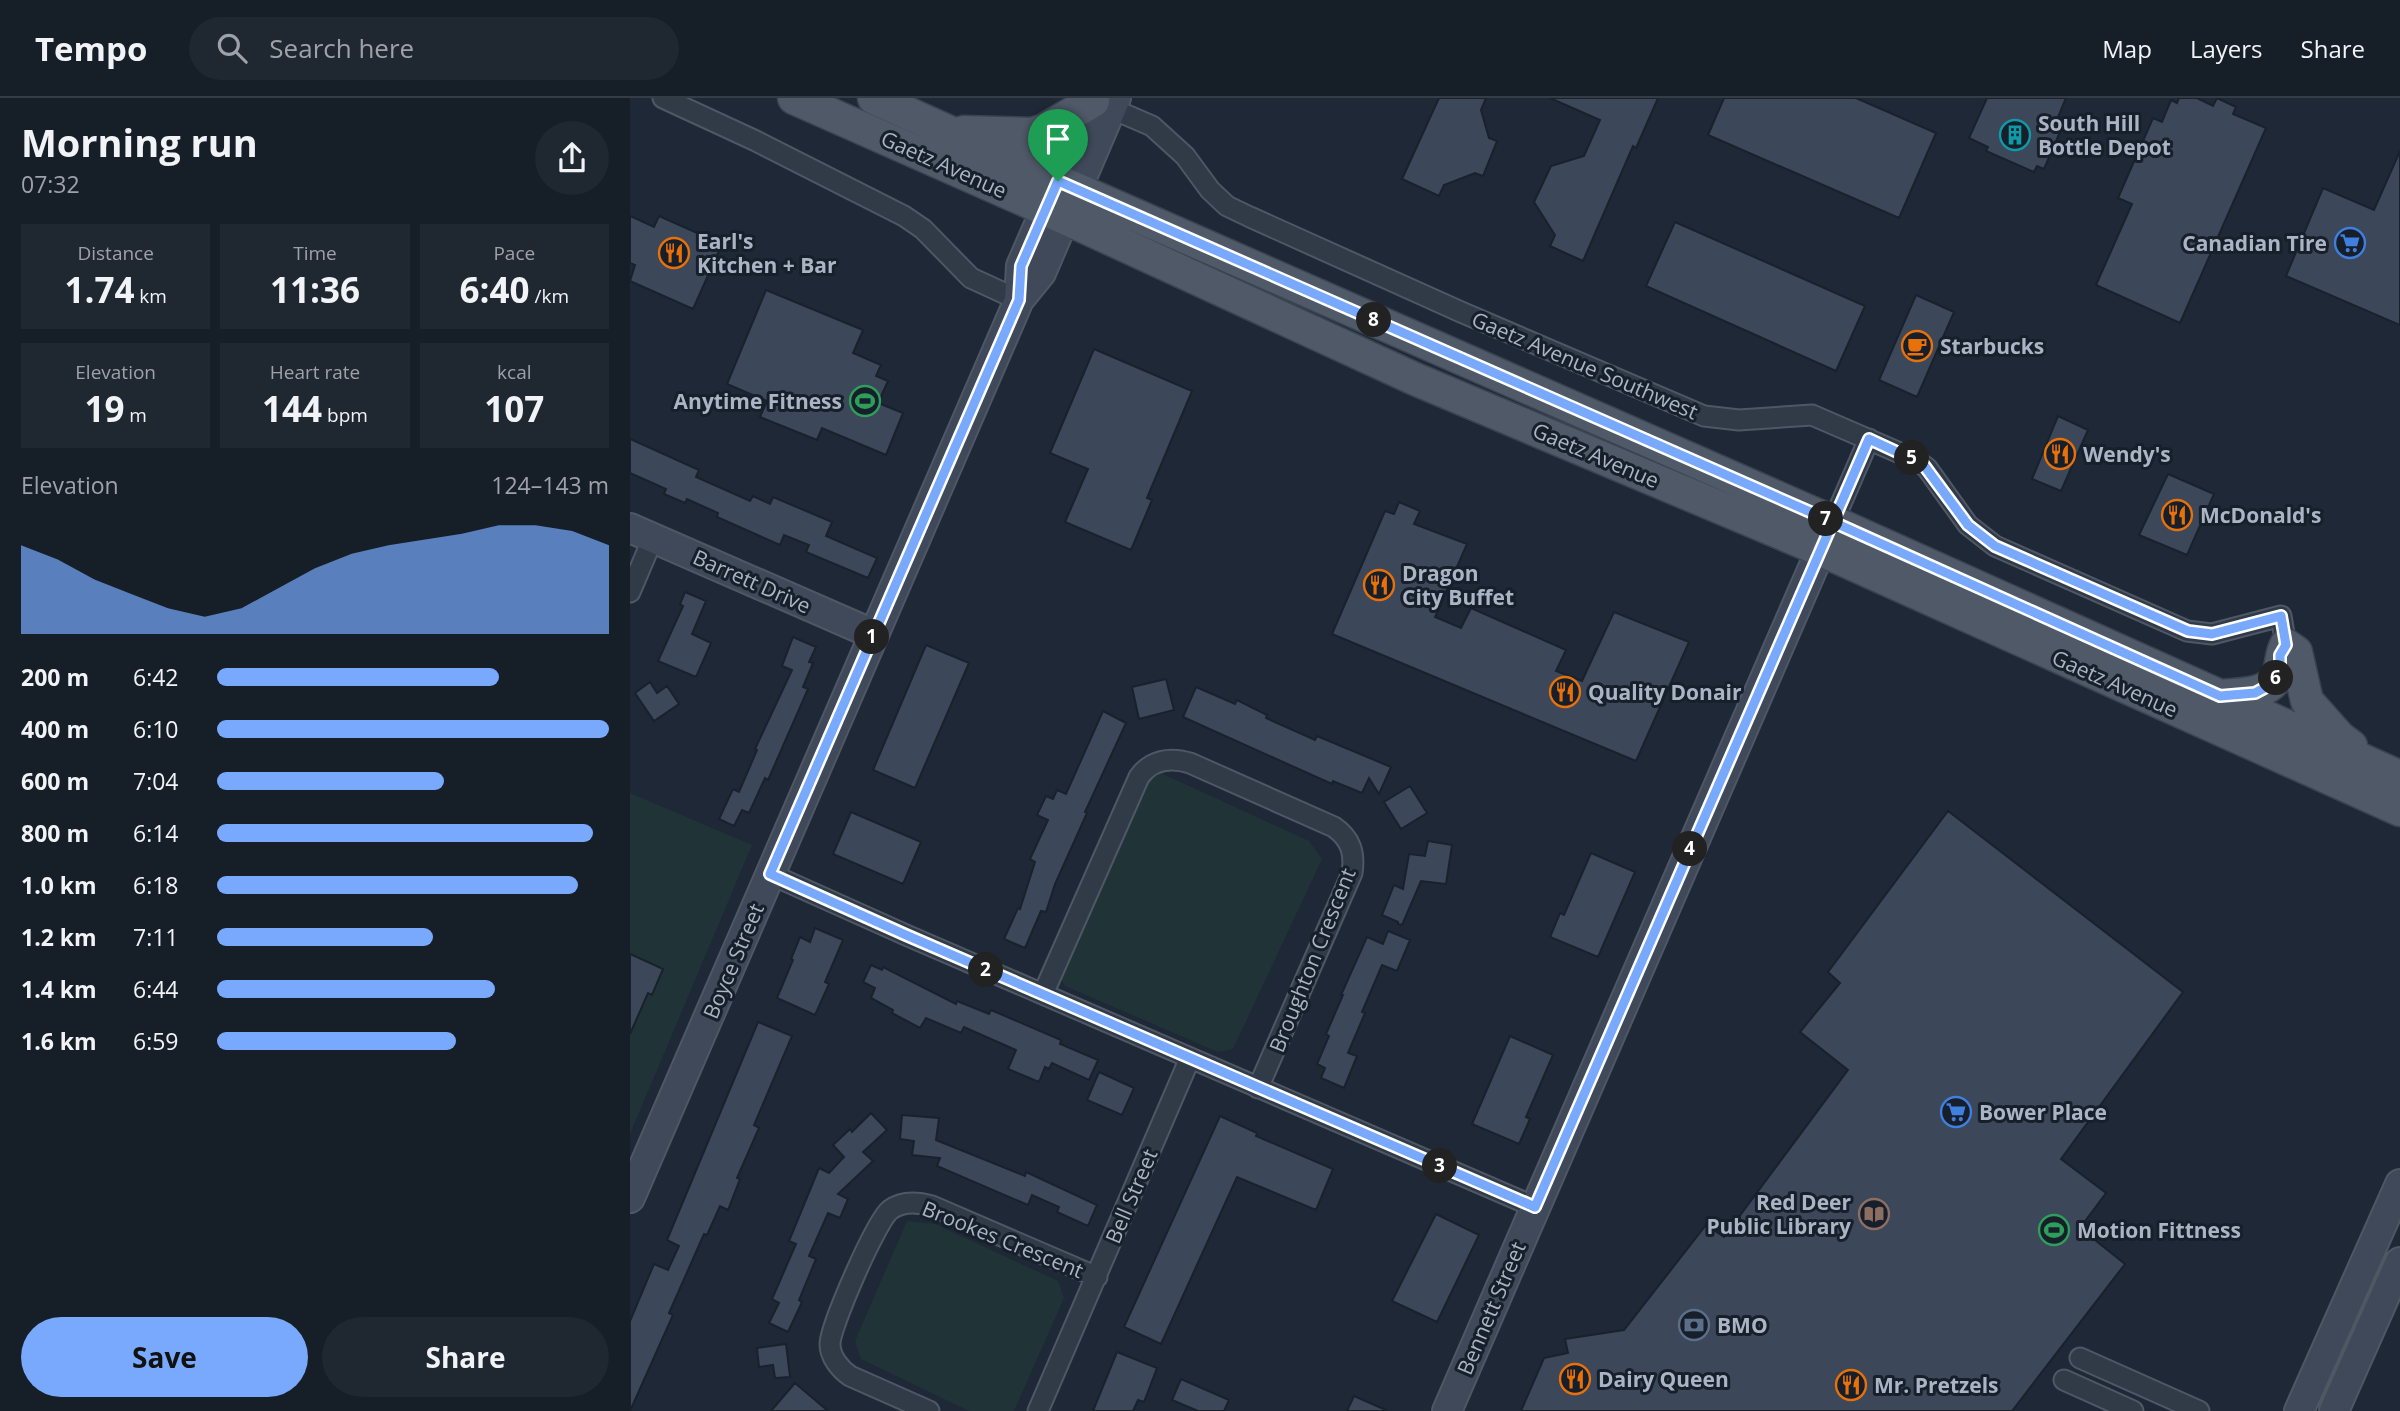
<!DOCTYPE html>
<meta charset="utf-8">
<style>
:root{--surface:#161e28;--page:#1f2730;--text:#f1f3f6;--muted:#9ea2a8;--line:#353c45;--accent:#78a9fc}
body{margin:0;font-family:"Open Sans",sans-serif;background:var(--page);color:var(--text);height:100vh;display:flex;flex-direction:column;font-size:26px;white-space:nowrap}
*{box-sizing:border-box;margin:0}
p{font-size:23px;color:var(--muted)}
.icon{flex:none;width:38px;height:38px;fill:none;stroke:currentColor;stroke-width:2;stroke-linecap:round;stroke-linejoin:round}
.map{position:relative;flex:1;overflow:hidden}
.sheet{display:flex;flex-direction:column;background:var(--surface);width:630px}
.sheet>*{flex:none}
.pin{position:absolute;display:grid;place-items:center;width:60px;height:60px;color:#fff;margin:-72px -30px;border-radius:50% 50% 50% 0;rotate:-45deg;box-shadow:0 0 7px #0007}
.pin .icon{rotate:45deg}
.km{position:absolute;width:35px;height:35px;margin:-18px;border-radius:50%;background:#222;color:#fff;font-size:19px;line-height:35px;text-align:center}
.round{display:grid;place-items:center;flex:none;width:74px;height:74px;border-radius:37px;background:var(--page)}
.headline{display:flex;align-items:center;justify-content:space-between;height:119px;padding:0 21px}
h1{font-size:38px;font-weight:700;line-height:52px}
.figures{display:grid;grid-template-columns:repeat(3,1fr);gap:10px;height:119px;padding:7px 21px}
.figures div{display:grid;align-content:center;border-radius:0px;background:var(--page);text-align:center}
.figures b{font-size:35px;font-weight:700}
.figures small{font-size:19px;font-weight:400}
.figures p{font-size:19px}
.chart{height:196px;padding:14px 21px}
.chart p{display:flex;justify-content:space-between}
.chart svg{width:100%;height:126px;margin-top:7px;fill:var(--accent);opacity:.7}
.action{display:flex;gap:14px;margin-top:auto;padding:14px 21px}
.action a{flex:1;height:80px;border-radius:42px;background:var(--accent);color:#111;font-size:28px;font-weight:700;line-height:80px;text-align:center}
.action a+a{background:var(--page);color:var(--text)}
ul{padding:0 21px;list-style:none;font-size:23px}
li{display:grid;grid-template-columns:112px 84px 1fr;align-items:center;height:52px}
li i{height:18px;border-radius:9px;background:var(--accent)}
header{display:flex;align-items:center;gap:42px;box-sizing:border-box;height:98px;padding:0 35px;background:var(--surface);border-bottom:2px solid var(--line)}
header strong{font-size:33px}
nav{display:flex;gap:38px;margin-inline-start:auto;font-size:24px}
.search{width:490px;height:63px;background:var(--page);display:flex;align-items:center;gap:18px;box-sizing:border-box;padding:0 24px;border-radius:38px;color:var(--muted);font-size:26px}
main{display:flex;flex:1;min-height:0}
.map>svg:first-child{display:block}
.green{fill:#203437}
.building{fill:#3c4859;stroke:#19212d;stroke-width:2}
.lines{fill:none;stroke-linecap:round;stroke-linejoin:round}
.street-casing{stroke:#4f5765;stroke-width:23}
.secondary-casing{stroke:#4f5765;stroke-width:32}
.primary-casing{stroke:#3b4350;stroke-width:35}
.street{stroke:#313a47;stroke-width:19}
.secondary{stroke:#3f495a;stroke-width:28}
.primary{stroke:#4f5967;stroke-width:32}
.route-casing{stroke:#fff;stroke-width:14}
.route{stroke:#78a9fc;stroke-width:9}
.labels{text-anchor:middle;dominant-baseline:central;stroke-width:6;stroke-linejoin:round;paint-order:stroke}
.poi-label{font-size:21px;font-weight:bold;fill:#abb4c4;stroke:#171f2b;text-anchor:start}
.street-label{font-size:21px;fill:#abb4c4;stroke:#171f2b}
</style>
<header>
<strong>Tempo</strong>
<div class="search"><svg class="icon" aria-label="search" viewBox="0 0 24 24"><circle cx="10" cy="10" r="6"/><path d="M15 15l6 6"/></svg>Search here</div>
<nav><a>Map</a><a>Layers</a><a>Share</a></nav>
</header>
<main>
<section class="sheet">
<div class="headline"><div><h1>Morning run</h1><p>07:32</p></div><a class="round"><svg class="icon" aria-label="share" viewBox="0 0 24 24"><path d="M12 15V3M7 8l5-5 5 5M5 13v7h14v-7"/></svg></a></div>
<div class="figures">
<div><p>Distance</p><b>1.74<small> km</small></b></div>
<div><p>Time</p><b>11:36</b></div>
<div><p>Pace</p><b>6:40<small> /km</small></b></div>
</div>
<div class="figures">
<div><p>Elevation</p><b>19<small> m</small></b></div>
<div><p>Heart rate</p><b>144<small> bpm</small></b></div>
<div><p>kcal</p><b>107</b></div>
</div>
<div class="chart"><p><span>Elevation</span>124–143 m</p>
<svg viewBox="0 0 160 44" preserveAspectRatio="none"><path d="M0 44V13L10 18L20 25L30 30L40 35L50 38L60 35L70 28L80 21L90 16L100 13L110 11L120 9L130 6L140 6L150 8L160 13V44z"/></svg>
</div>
<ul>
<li><b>200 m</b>6:42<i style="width:72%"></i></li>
<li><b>400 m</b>6:10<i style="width:100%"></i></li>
<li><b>600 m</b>7:04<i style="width:58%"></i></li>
<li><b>800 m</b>6:14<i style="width:96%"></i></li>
<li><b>1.0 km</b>6:18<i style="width:92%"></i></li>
<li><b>1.2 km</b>7:11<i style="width:55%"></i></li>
<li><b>1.4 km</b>6:44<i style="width:71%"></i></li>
<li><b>1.6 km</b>6:59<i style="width:61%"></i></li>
</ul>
<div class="action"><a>Save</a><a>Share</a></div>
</section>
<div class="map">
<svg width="1770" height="1313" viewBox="0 0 1770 1313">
<rect width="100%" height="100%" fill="#1e2836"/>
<path class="green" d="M533 676 679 743 692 761 603 951 588 954 435 888 425 870 507 682Z
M0 695 122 747 0 1036Z
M277 1123 305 1126 428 1183 434 1200 384 1313H339L231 1261 225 1243Z"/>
<path class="building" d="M809 0H856L851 12 859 40 867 43 853 78 845 75 814 87 809 98 772 81Z
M920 0H1028L1006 50 1003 48 953 163 920 148 925 137 904 104 921 68 954 58 970 22Z
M1094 0H1226L1306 35 1269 120 1078 37Z
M1357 0H1436L1423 31 1430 34 1414 71 1407 68 1404 74 1356 53 1358 49 1339 40Z
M1549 0H1567L1583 8 1587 0 1606 9 1603 16 1636 30 1550 225 1466 187 1502 106 1488 100 1523 20 1532 24 1541 2 1547 5Z
M1770 53V227L1656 178 1693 90 1744 112Z
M0 118 24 129 29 118 92 146 63 211 0 183 5 167 0 165Z
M1045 124 1235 208 1206 273 1016 188Z
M136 192 233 232 223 255 251 267 246 278 258 283 248 305 273 315 256 357 192 330 187 342 130 319 137 303 97 286Z
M1286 197 1324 214 1287 299 1249 282Z
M464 251 562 293 517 400 522 402 501 452 435 424 458 371 420 355Z
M1428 318 1458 332 1431 393 1402 381Z
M0 341 69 372 66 379 120 403 123 398 140 406 143 399 202 424 196 438 247 460 238 480 176 454 179 447 154 437 150 447 87 419 88 415 57 401 55 405 34 396 36 391 0 375Z
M1538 376 1584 396 1557 457 1509 437Z
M769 404 790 413 784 426 837 446 805 519 831 530 841 510 936 552 926 573 952 583 984 514 1059 544 1006 663 702 536 755 413 764 416Z
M55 494 76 503 62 536 81 545 66 579 28 563 53 508 50 506Z
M163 539 186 549 179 564 183 565 173 589 178 591 138 682 135 680 119 715 112 712 104 728 89 721 103 691 109 694 127 652 125 651 162 572 152 568Z
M296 547 339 565 285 690 243 672Z
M536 581 544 612 509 621 502 589Z
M20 584 27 595 37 588 49 606 24 623 5 595Z
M566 589 605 606 607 602 637 617 636 620 685 642 687 638 761 669 749 696 739 680 732 695 703 683 702 686 553 619Z
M473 613 496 625 455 714 457 715 425 786 416 814 411 813 395 850 374 841 388 810 390 811 405 764 400 761 418 722 407 717 416 698 423 701 427 692 436 696Z
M780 688 797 715 771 731 754 704Z
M1318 713 1553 894 1431 1061 1476 1095 1450 1130 1495 1166 1382 1313H891L914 1260 938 1255 935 1241 994 1232 1076 1127 1094 1139 1218 972 1170 934 1210 885 1198 874Z
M221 714 291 744 273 786 203 756Z
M798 743 822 747 816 786 791 783 772 827 768 826V824L752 817 764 787 773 791 779 756 795 758Z
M961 755 1005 774 968 859 920 839 930 815 934 817Z
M185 830 213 842 195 884 199 886 185 917 147 900 163 862 161 861 170 839 180 844Z
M758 833 780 842 767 873 752 867 732 914 735 915 718 955 727 958 714 990 691 980 695 970 687 966 699 938 696 936 713 897H711L737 839 753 846Z
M0 856 33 871 22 897 18 895 0 936Z
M241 867 252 872 253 869 326 906 327 903 359 916 361 912 431 942 430 946 468 962 459 982 422 965 419 971 415 969 409 984 378 971 386 952 334 929 331 935 296 920 290 930 262 915 263 912 241 900 245 890 233 884Z
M128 924 162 938 124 1027 129 1030 107 1080 110 1081 98 1112 90 1108 77 1137 74 1136 39 1215 43 1217 0 1313V1223L24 1166 38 1172 49 1148 37 1142Z
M880 938 923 957 896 1019 900 1021 889 1046 842 1026Z
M469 974 504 990 492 1017 457 1002Z
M241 1015 257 1032 233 1054 243 1063 208 1096 218 1101 210 1120 198 1115 179 1158 186 1161 169 1202 172 1204 158 1234 139 1225 149 1205 142 1201 166 1146 159 1143 189 1070 199 1075 214 1059 203 1047 220 1031 222 1034Z
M272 1017 309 1020 306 1042 395 1078 396 1074 467 1107 458 1128 427 1114 429 1109 402 1097 398 1107 307 1068 310 1060 282 1057 284 1043 270 1041Z
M590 1018 627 1035 626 1038 703 1071 686 1112 607 1079 531 1246 494 1229Z
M806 1116 849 1137 807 1224 762 1203Z
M156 1246 160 1279 145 1280 143 1267 129 1269 127 1250Z
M487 1254 527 1270 514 1304 508 1302 503 1313H463Z
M551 1281 599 1302 594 1313H568L542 1302Z
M165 1285 198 1313H141Z
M724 1298 758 1313H717Z"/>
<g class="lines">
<g class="street-casing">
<path id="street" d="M33 0 126 43 274 118 293 131 341 180 389 202
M471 6 522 28 555 58 580 92 597 108 620 119 831 214 1074 318 1109 322 1182 317 1286 362 1297 370 1338 427 1365 448 1557 533 1582 536 1651 518 1656 547
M1203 424 1239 341
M0 494 23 440
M140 776 276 837 905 1109
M413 896 509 679C521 662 540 659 560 665L704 729C721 741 725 755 722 775L628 990
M1450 1260 1569 1313
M1434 1282 1503 1313
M299 1313 220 1278C210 1271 200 1259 200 1246 200 1229 246 1123 260 1112 272 1103 288 1104 302 1108L467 1179
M408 1313 560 960"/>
</g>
<g class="secondary-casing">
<path id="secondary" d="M389 202 391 168 464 0
M0 430 243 536
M0 1100 389 202 411 175 486 0
M817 1313 1199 433
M1669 1313 1770 1086
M1704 1313 1770 1164"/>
</g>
<g class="primary-casing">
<path id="primary" d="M164 0 435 120 785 281 1191 452 1770 712
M244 0 428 83 1203 424 1770 679
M334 34 402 36 414 32 463 3
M1590 598C1611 596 1641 598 1649 574 1652 564 1651 556 1656 547L1666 554 1677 603 1709 639 1721 648"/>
</g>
<use href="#street" class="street"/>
<use href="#secondary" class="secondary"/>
<use href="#primary" class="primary"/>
</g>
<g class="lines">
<g class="route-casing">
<path id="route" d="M428 83 391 168 389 202 140 776 276 837 905 1109C1016 853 1129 598 1239 341L1293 366 1338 427 1365 448 1558 533 1582 536 1651 518 1656 547 1650 557V569L1646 580 1640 587 1625 595 1590 598 1203 424 428 83"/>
</g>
<use href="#route" class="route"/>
</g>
<defs>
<g id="building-ring" transform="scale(1.575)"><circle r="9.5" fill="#171f2b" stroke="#0f9aa8" stroke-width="1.5"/><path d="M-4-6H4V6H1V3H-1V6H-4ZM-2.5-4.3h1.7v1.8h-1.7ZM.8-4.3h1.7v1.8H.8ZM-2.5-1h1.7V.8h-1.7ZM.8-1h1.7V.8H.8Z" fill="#0f9aa8"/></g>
<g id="supermarket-ring" transform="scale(1.575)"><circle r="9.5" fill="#171f2b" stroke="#3f7fe0" stroke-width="1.5"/><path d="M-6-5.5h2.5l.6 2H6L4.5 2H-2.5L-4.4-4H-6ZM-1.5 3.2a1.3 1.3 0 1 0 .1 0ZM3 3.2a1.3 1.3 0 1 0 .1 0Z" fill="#3f7fe0"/></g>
<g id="restaurant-ring" transform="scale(1.575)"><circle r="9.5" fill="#171f2b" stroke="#e8710a" stroke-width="1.5"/><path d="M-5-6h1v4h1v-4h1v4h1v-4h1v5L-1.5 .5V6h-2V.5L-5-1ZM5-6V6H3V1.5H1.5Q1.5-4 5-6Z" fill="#e8710a"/></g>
<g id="cafe-ring" transform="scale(1.575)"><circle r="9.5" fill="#171f2b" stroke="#e8710a" stroke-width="1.5"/><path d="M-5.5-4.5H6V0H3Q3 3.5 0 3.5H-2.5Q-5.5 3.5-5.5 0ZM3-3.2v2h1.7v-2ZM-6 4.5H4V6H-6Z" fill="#e8710a"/></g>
<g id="stadium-ring" transform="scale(1.575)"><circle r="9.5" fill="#171f2b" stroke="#2e9e5b" stroke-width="1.5"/><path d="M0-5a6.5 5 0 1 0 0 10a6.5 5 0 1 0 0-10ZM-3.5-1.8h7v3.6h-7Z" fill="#2e9e5b"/></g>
<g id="library-ring" transform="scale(1.575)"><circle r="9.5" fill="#171f2b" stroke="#8d6e63" stroke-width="1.5"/><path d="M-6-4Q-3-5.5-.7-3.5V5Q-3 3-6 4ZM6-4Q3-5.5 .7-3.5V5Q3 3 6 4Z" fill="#8d6e63"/></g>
<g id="bank-ring" transform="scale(1.575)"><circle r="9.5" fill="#171f2b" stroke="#5c6f8a" stroke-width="1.5"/><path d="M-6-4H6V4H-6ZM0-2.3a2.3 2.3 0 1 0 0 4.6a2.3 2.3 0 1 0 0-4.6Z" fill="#5c6f8a"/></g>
</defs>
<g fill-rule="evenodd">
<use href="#building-ring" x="1385" y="37"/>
<use href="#supermarket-ring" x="1720" y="145"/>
<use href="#restaurant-ring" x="44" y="155"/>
<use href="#cafe-ring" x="1287" y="248"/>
<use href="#stadium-ring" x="235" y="303"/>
<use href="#restaurant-ring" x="1430" y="356"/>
<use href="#restaurant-ring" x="1547" y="417"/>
<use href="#restaurant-ring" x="749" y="487"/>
<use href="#restaurant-ring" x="935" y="594"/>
<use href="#supermarket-ring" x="1326" y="1014"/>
<use href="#library-ring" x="1244" y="1116"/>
<use href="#stadium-ring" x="1424" y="1132"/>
<use href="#bank-ring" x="1064" y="1227"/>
<use href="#restaurant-ring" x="945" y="1281"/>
<use href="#restaurant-ring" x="1221" y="1287"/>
</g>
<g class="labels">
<g class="poi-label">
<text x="1408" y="25">South Hill<tspan x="1408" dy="24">Bottle Depot</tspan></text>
<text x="67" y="143">Earl's<tspan x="67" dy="24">Kitchen + Bar</tspan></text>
<text x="1697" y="145" text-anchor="end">Canadian Tire</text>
<text x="1310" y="248">Starbucks</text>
<text x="212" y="303" text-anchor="end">Anytime Fitness</text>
<text x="1453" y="356">Wendy's</text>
<text x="1570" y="417">McDonald's</text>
<text x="772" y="475">Dragon<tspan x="772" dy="24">City Buffet</tspan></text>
<text x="958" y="594">Quality Donair</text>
<text x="1349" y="1014">Bower Place</text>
<text x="1221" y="1104" text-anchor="end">Red Deer<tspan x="1221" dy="24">Public Library</tspan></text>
<text x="1447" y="1132">Motion Fittness</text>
<text x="1087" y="1227">BMO</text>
<text x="968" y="1281">Dairy Queen</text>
<text x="1244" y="1287">Mr. Pretzels</text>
</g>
<g class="street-label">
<text transform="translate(314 66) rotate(24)">Gaetz Avenue</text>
<text transform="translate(955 267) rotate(23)">Gaetz Avenue Southwest</text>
<text transform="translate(966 357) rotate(23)">Gaetz Avenue</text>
<text transform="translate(122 483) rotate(24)">Barrett Drive</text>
<text transform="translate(1485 585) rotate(24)">Gaetz Avenue</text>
<text transform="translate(682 862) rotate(-68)">Broughton Crescent</text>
<text transform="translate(103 863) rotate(-67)">Boyce Street</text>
<text transform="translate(501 1098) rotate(-67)">Bell Street</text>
<text transform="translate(373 1141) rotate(22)">Brookes Crescent</text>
<text transform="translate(861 1210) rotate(-67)">Bennett Street</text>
</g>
</g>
</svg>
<div class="pin" style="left:428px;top:83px;background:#1e9e55"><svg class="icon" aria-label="arrive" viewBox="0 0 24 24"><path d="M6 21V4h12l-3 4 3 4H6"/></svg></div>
<b class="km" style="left:242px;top:539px">1</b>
<b class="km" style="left:356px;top:872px">2</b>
<b class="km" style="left:810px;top:1068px">3</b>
<b class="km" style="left:1060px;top:751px">4</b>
<b class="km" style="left:1282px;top:360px">5</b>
<b class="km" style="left:1646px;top:580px">6</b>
<b class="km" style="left:1196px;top:421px">7</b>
<b class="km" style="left:744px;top:222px">8</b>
</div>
</main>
